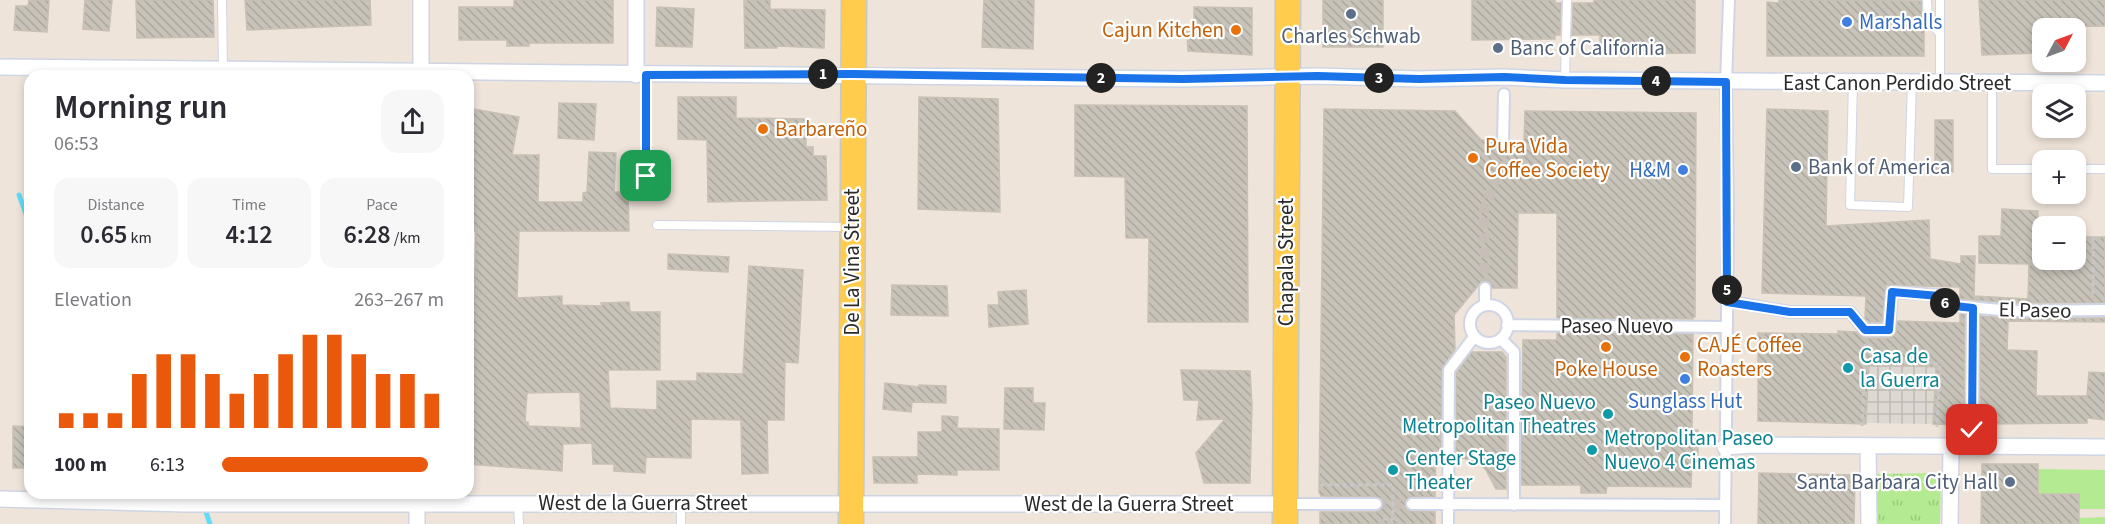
<!DOCTYPE html>
<meta charset="utf-8">
<style>
:root{--surface:#fff;--page:#f7f7f7;--text:#2b2b33;--muted:#7c7c81;--accent:#ea580c}
body{margin:0;font-family:"Source Sans 3",sans-serif;background:var(--page);color:var(--text);height:100vh;display:flex;flex-direction:column;font-size:22px;white-space:nowrap}
*{box-sizing:border-box;margin:0}
p{font-size:20px;color:var(--muted)}
.icon{flex:none;width:33px;height:33px;fill:none;stroke:currentColor;stroke-width:2;stroke-linecap:round;stroke-linejoin:round}
.map{position:relative;flex:1;overflow:hidden}
.sheet{position:absolute;left:24px;top:70px;width:450px;height:429px;display:flex;flex-direction:column;background:var(--surface);border-radius:18px;box-shadow:0 3px 9px #0003}
.sheet>*{flex:none}
.needle{width:39px;rotate:49deg}
.fabs{position:absolute;left:2032px;top:18px;display:grid;gap:12px}
.fabs a{display:grid;place-items:center;width:54px;height:54px;border-radius:12px;background:var(--surface);box-shadow:0 3px 9px #0003;font-size:30px}
.pin{position:absolute;display:grid;place-items:center;width:51px;height:51px;color:#fff;margin:-26px;border-radius:12px;box-shadow:0 3px 9px #0006}
.km{position:absolute;width:30px;height:30px;margin:-15px;border-radius:50%;background:#222;color:#fff;font-size:16px;line-height:30px;text-align:center}
.round{display:grid;place-items:center;flex:none;width:63px;height:63px;border-radius:18px;background:var(--page)}
.headline{display:flex;align-items:center;justify-content:space-between;height:102px;padding:0 30px}
h1{font-size:33px;font-weight:600;line-height:45px}
.metrics{display:grid;grid-template-columns:repeat(3,1fr);gap:9px;height:102px;padding:6px 30px}
.metrics div{display:grid;align-content:center;border-radius:15px;background:var(--page);text-align:center}
.metrics b{font-size:26px;font-weight:600}
.metrics small{font-size:16px;font-weight:400}
.metrics p{font-size:16px}
.chart{height:168px;padding:12px 30px}
.chart p{display:flex;justify-content:space-between}
.chart svg{width:100%;height:108px;margin-top:6px;stroke:var(--accent);stroke-width:6}
ul{padding:0 30px;list-style:none;font-size:20px}
li{display:grid;grid-template-columns:96px 72px 1fr;align-items:center;height:45px}
li i{height:15px;border-radius:8px;background:var(--accent)}
.map>svg:first-child{display:block}
.grass{fill:#b4ea91}
.park{fill:url(#park-tufts)}
.plaza{fill:url(#plaza-grid)}
.lines{fill:none;stroke-linecap:round;stroke-linejoin:round}
.stream{stroke:#62dbfb;stroke-width:5}
.building{fill:url(#building-back-hatch);stroke:#c9c0b4;stroke-width:1.5;fill-rule:evenodd}
.pedestrian-tunnel{stroke:#c7bfb7;stroke-width:10;stroke-dasharray:10 5;stroke-linecap:butt}
.service-casing{stroke:#cfd5e5;stroke-width:10}
.pedestrian-casing{stroke:#cfd5e5;stroke-width:14}
.minor-casing{stroke:#cfd5e5;stroke-width:18}
.primary-casing{stroke:#c8c8c8;stroke-width:27}
.path{stroke:#c8c8c8;stroke-width:3;stroke-dasharray:4.5 3;stroke-linecap:butt}
.service{stroke:#fff;stroke-width:8}
.pedestrian{stroke:#fff;stroke-width:10}
.minor{stroke:#fff;stroke-width:15}
.primary{stroke:#ffcc4e;stroke-width:24}
.route-casing{stroke:#fff;stroke-width:12}
.route{stroke:#1a73e8;stroke-width:8}
.service-dot{fill:#5c6f8a;stroke:#fff;stroke-width:2}
.shop-dot{fill:#3f7fe0;stroke:#fff;stroke-width:2}
.food-dot{fill:#e8710a;stroke:#fff;stroke-width:2}
.culture-dot{fill:#0f9aa8;stroke:#fff;stroke-width:2}
.labels{text-anchor:middle;dominant-baseline:central;stroke-width:4.5;stroke-linejoin:round;paint-order:stroke}
.shop-label{font-size:21px;fill:#366cbe;stroke:#fff;text-anchor:start}
.food-label{font-size:21px;fill:#c56008;stroke:#fff;text-anchor:start}
.service-label{font-size:21px;fill:#4e5e75;stroke:#fff;text-anchor:start}
.street-label{font-size:21px;fill:#2a2a2a;stroke:#fff}
.culture-label{font-size:21px;fill:#0d838f;stroke:#fff;text-anchor:start}
</style>
<div class="map">
<svg width="2105" height="524" viewBox="0 0 2105 524">
<defs>
<pattern id="park-tufts" width="24" height="20" patternUnits="userSpaceOnUse" patternTransform="scale(1.5)"><rect width="24" height="20" fill="#b4ea91"/><path d="M3 7l-1-3M5 7V3M7 7l1-3M15 17l-1-3M17 17v-4M19 17l1-3" fill="none" stroke="#9bc97d"/></pattern>
<pattern id="plaza-grid" width="8" height="8" patternUnits="userSpaceOnUse" patternTransform="scale(1.5)"><rect width="8" height="8" fill="#ddd8d2"/><path d="M0 4h8M4 0v8" fill="none" stroke="#bebab4"/></pattern>
<pattern id="building-back-hatch" width="6" height="6" patternUnits="userSpaceOnUse" patternTransform="scale(1.5)"><rect width="6" height="6" fill="#c8c3b9"/><path d="M-1 5l2 2M0 0l6 6M5-1l2 2" fill="none" stroke="#aca89f"/></pattern>
</defs>
<rect width="100%" height="100%" fill="#eee4da"/>
<path class="grass" d="M2038 469 2105 470V509H2079L2038 494Z
M2105 517V524H2079V518Z"/>
<path class="park" d="M1941 473 1940 524H1877L1876 474Z"/>
<path class="plaza" d="M1869 364 1936 367 1933 424 1866 423Z"/>
<g class="lines">
<path class="stream" d="M19 195 30 225
M200 494 210 524"/>
</g>
<path class="building" d="M29 0H49L47 32 14 30 16 6H28Z
M85 0H112L109 31 83 29Z
M136 0H213L214 37 137 38Z
M245 0H370L371 25 247 30Z
M514 0H613V43H529V46H507V40H459V7H514Z
M744 0H770V9L825 10 824 48 777 46V48H745Z
M984 0H1034L1033 49 982 47Z
M1323 0H1383V47H1323Z
M1472 0H1555V3H1561L1560 35H1555V39L1472 40Z
M1594 0H1695V53L1600 54V35H1572L1573 3H1594Z
M1779 0 1921 1 1922 19 1924 24V56H1767V2L1779 3Z
M1979 0H2105V26L2039 27 2040 53 1982 55Z
M657 7 694 9 692 47 656 46Z
M1194 7 1252 8V55L1188 51 1187 32 1194 30Z
M678 97H736V118L806 119V147H813V156H826L827 200 708 202 707 140 678 139Z
M919 97 998 99 1000 212 918 209Z
M559 103 596 104 594 140 558 138Z
M1075 105 1247 106 1248 322H1148L1149 238H1126L1125 177 1075 176Z
M468 108 519 117 512 155H539L538 202H583V193L587 192 589 152 616 153 614 192H628L629 231H519L517 298 562 296V305L602 306 601 303 629 302 630 312H660V370H608L610 408 657 410V381H697V373L743 374 749 266 803 270 798 363 785 362 784 420H767L768 473 742 474 741 420 691 419V458L646 457 645 473 614 471V464H593L592 443 563 444 562 471 468 464V300H474L476 231H468ZM580 392 581 428 528 426V422H525L527 393Z
M1324 109 1455 111 1481 140H1496L1499 147 1503 148 1509 145 1511 141H1524L1525 111 1696 113 1695 317H1693V319L1557 318V213H1518L1517 288H1492L1489 282 1482 281 1454 315 1455 349 1442 370 1441 451 1436 450 1435 497H1411L1406 500 1405 503 1406 508 1411 511 1435 512V524H1320V512H1376L1380 510 1383 505 1382 500 1377 497 1321 496 1319 492Z
M1767 109 1828 111 1826 226 1929 220 1930 259 1961 264V256H1975L1974 296 2028 299 2029 264 1979 263V236H2001L2002 209 2038 211 2037 236H2043V260H2076V237H2105V303H2012L1960 299V287L1886 285 1882 322H1869L1865 319 1866 296 1762 293Z
M1935 120H1953V172L1935 171Z
M668 254 729 257 728 272 668 269Z
M892 285 947 286 948 316 891 315Z
M1026 290 1028 324 989 327 988 305H999L998 292Z
M1960 314H1965L1964 425 1933 424 1936 367 1869 364 1866 424 1758 421V333L1838 334V331L1857 332 1865 338H1889L1896 334 1897 321 1960 323Z
M1980 316 2012 318H2105V322L2008 321 2007 350 2037 351 2036 396H2087L2089 372 2105 373V420L2087 418V423L1980 424Z
M1557 333 1693 334 1692 430H1698V459H1692L1691 487 1607 486 1606 493H1581V485H1521L1523 340H1557Z
M1472 352H1502L1506 357V489H1496L1486 470 1478 463 1456 456V373Z
M1181 370 1250 371 1252 405 1250 483H1204L1196 453 1225 419 1197 420 1199 400H1184Z
M885 383 919 387V385L946 386V403L912 402 911 412 883 409Z
M1005 388H1033V403H1045L1044 430 1004 429Z
M942 416 958 417 957 428 999 429V470H957V475L917 474V483H874L873 457H918V432H942Z
M13 426 30 427V468H13Z
M1982 464H2038V494H2079V524H1981Z
M1759 473 1855 475 1854 524H1758Z"/>
<g class="lines">
<path class="pedestrian-tunnel" d="M1485 288 1484 210 1502 162 1503 141
M1376 504H1412"/>
<g class="service-casing">
<path id="service" d="M222 0 223 70
M1927 0 1928 19 1940 34
M646 75V176
M1565 80 1567 0
M1853 82 1850 205 1908 207 1912 83
M1940 82V0
M1992 84V169H2043
M2076 169H2105
M657 225 850 227
M518 503 519 524
M681 504V524"/>
</g>
<g class="pedestrian-casing">
<path id="pedestrian" d="M1503 141 1504 94
M1485 288V305
M1727 301 1790 312H1850L1865 330H1889L1892 292 1939 295 1946 305 2012 311 2105 310
M1470 324a19 19 0 1 1 38 0a19 19 0 1 1-38 0Z
M1507 325 1727 327
M1501 339 1514 352V505
M1972 430 1973 308
M1285 504H1376
M1412 504 1725 505
M1448 524 1449 370 1474 337
M1725 524 1728 213 1726 82 1729 0"/>
</g>
<g class="minor-casing">
<path id="minor" d="M636 0V75
M0 67 1183 79 1318 76 1419 79 1504 77 1565 80 2105 83
M421 76V0
M1868 446 1869 524
M1725 447 1752 445 2105 447
M0 499 186 504H1285
M417 524V494
M1950 524 1951 447"/>
</g>
<g class="primary-casing">
<path id="primary" d="M851 524 854 0
M1285 524 1288 0"/>
</g>
<path class="path" d="M2093 237V297
M1865 344V360
M1862 426 1865 360 1940 364 1937 427
M1320 485H1393V519H1380"/>
<use href="#service" class="service"/>
<use href="#pedestrian" class="pedestrian"/>
<use href="#minor" class="minor"/>
<use href="#primary" class="primary"/>
</g>
<g class="lines">
<g class="route-casing">
<path id="route" d="M646 176V75L853 74 1183 79 1318 76 1419 79 1504 77 1565 80 1726 82 1727 302 1790 312H1850L1865 330H1889L1892 292 1939 296 1946 305 1973 308 1972 430"/>
</g>
<use href="#route" class="route"/>
</g>
<g class="service-dot">
<circle cx="1351" cy="14" r="6"/>
<circle cx="1498" cy="48" r="6"/>
<circle cx="1796" cy="167" r="6"/>
<circle cx="2010" cy="482" r="6"/>
</g>
<g class="shop-dot">
<circle cx="1847" cy="22" r="6"/>
<circle cx="1683" cy="170" r="6"/>
<circle cx="1685" cy="379" r="6"/>
</g>
<g class="food-dot">
<circle cx="1236" cy="30" r="6"/>
<circle cx="763" cy="129" r="6"/>
<circle cx="1473" cy="158" r="6"/>
<circle cx="1606" cy="347" r="6"/>
<circle cx="1685" cy="357" r="6"/>
</g>
<g class="culture-dot">
<circle cx="1848" cy="368" r="6"/>
<circle cx="1608" cy="414" r="6"/>
<circle cx="1592" cy="450" r="6"/>
<circle cx="1393" cy="470" r="6"/>
</g>
<g class="labels">
<g class="shop-label">
<text x="1859" y="22">Marshalls</text>
<text x="1671" y="170" text-anchor="end">H&amp;M</text>
<text x="1685" y="401" text-anchor="middle">Sunglass Hut</text>
</g>
<g class="food-label">
<text x="1224" y="30" text-anchor="end">Cajun Kitchen</text>
<text x="775" y="129">Barbareño</text>
<text x="1485" y="146">Pura Vida<tspan x="1485" dy="24">Coffee Society</tspan></text>
<text x="1697" y="345">CAJÉ Coffee<tspan x="1697" dy="24">Roasters</tspan></text>
<text x="1606" y="369" text-anchor="middle">Poke House</text>
</g>
<g class="service-label">
<text x="1351" y="36" text-anchor="middle">Charles Schwab</text>
<text x="1510" y="48">Banc of California</text>
<text x="1808" y="167">Bank of America</text>
<text x="1998" y="482" text-anchor="end">Santa Barbara City Hall</text>
</g>
<g class="street-label">
<text x="1897" y="83">East Canon Perdido Street</text>
<text transform="translate(852 262) rotate(-90)">De La Vina Street</text>
<text transform="translate(1286 262) rotate(-90)">Chapala Street</text>
<text transform="translate(2035 310) rotate(1)">El Paseo</text>
<text x="1617" y="326">Paseo Nuevo</text>
<text x="643" y="503">West de la Guerra Street</text>
<text x="1129" y="504">West de la Guerra Street</text>
</g>
<g class="culture-label">
<text x="1860" y="356">Casa de<tspan x="1860" dy="24">la Guerra</tspan></text>
<text x="1596" y="402" text-anchor="end">Paseo Nuevo<tspan x="1596" dy="24">Metropolitan Theatres</tspan></text>
<text x="1604" y="438">Metropolitan Paseo<tspan x="1604" dy="24">Nuevo 4 Cinemas</tspan></text>
<text x="1405" y="458">Center Stage<tspan x="1405" dy="24">Theater</tspan></text>
</g>
</g>
</svg>
<div class="fabs">
<a><svg class="needle" viewBox="-14 -14 28 28"><path d="M0-13l5 13h-10z" fill="#e53935"/><path d="M0 13l5-13h-10z" fill="#7c7c81"/></svg></a>
<a><svg class="icon" aria-label="layers" viewBox="0 0 24 24"><path d="M12 4l9 5-9 5-9-5zM3 14l9 5 9-5"/></svg></a>
<a>+</a>
<a>−</a>
</div>
<div class="pin" style="left:646px;top:176px;background:#1e9e55"><svg class="icon" aria-label="arrive" viewBox="0 0 24 24"><path d="M6 21V4h12l-3 4 3 4H6"/></svg></div>
<div class="pin" style="left:1972px;top:430px;background:#d93025"><svg class="icon" aria-label="check" viewBox="0 0 24 24"><path d="M5 12l5 5 9-10"/></svg></div>
<b class="km" style="left:823px;top:74px">1</b>
<b class="km" style="left:1101px;top:78px">2</b>
<b class="km" style="left:1379px;top:78px">3</b>
<b class="km" style="left:1656px;top:81px">4</b>
<b class="km" style="left:1727px;top:290px">5</b>
<b class="km" style="left:1945px;top:303px">6</b>
<section class="sheet">
<div class="headline"><div><h1>Morning run</h1><p>06:53</p></div><a class="round"><svg class="icon" aria-label="share" viewBox="0 0 24 24"><path d="M12 15V3M7 8l5-5 5 5M5 13v7h14v-7"/></svg></a></div>
<div class="metrics">
<div><p>Distance</p><b>0.65<small> km</small></b></div>
<div><p>Time</p><b>4:12</b></div>
<div><p>Pace</p><b>6:28<small> /km</small></b></div>
</div>
<div class="chart"><p><span>Elevation</span>263–267 m</p>
<svg viewBox="0 0 160 44" preserveAspectRatio="none"><path d="M5 44V38M15 44V38M25 44V38M35 44V22M45 44V14M55 44V14M65 44V22M75 44V30M85 44V22M95 44V14M105 44V6M115 44V6M125 44V14M135 44V22M145 44V22M155 44V30"/></svg>
</div>
<ul>
<li><b>100 m</b>6:13<i style="width:93%"></i></li>
</ul>
</section>
</div>
